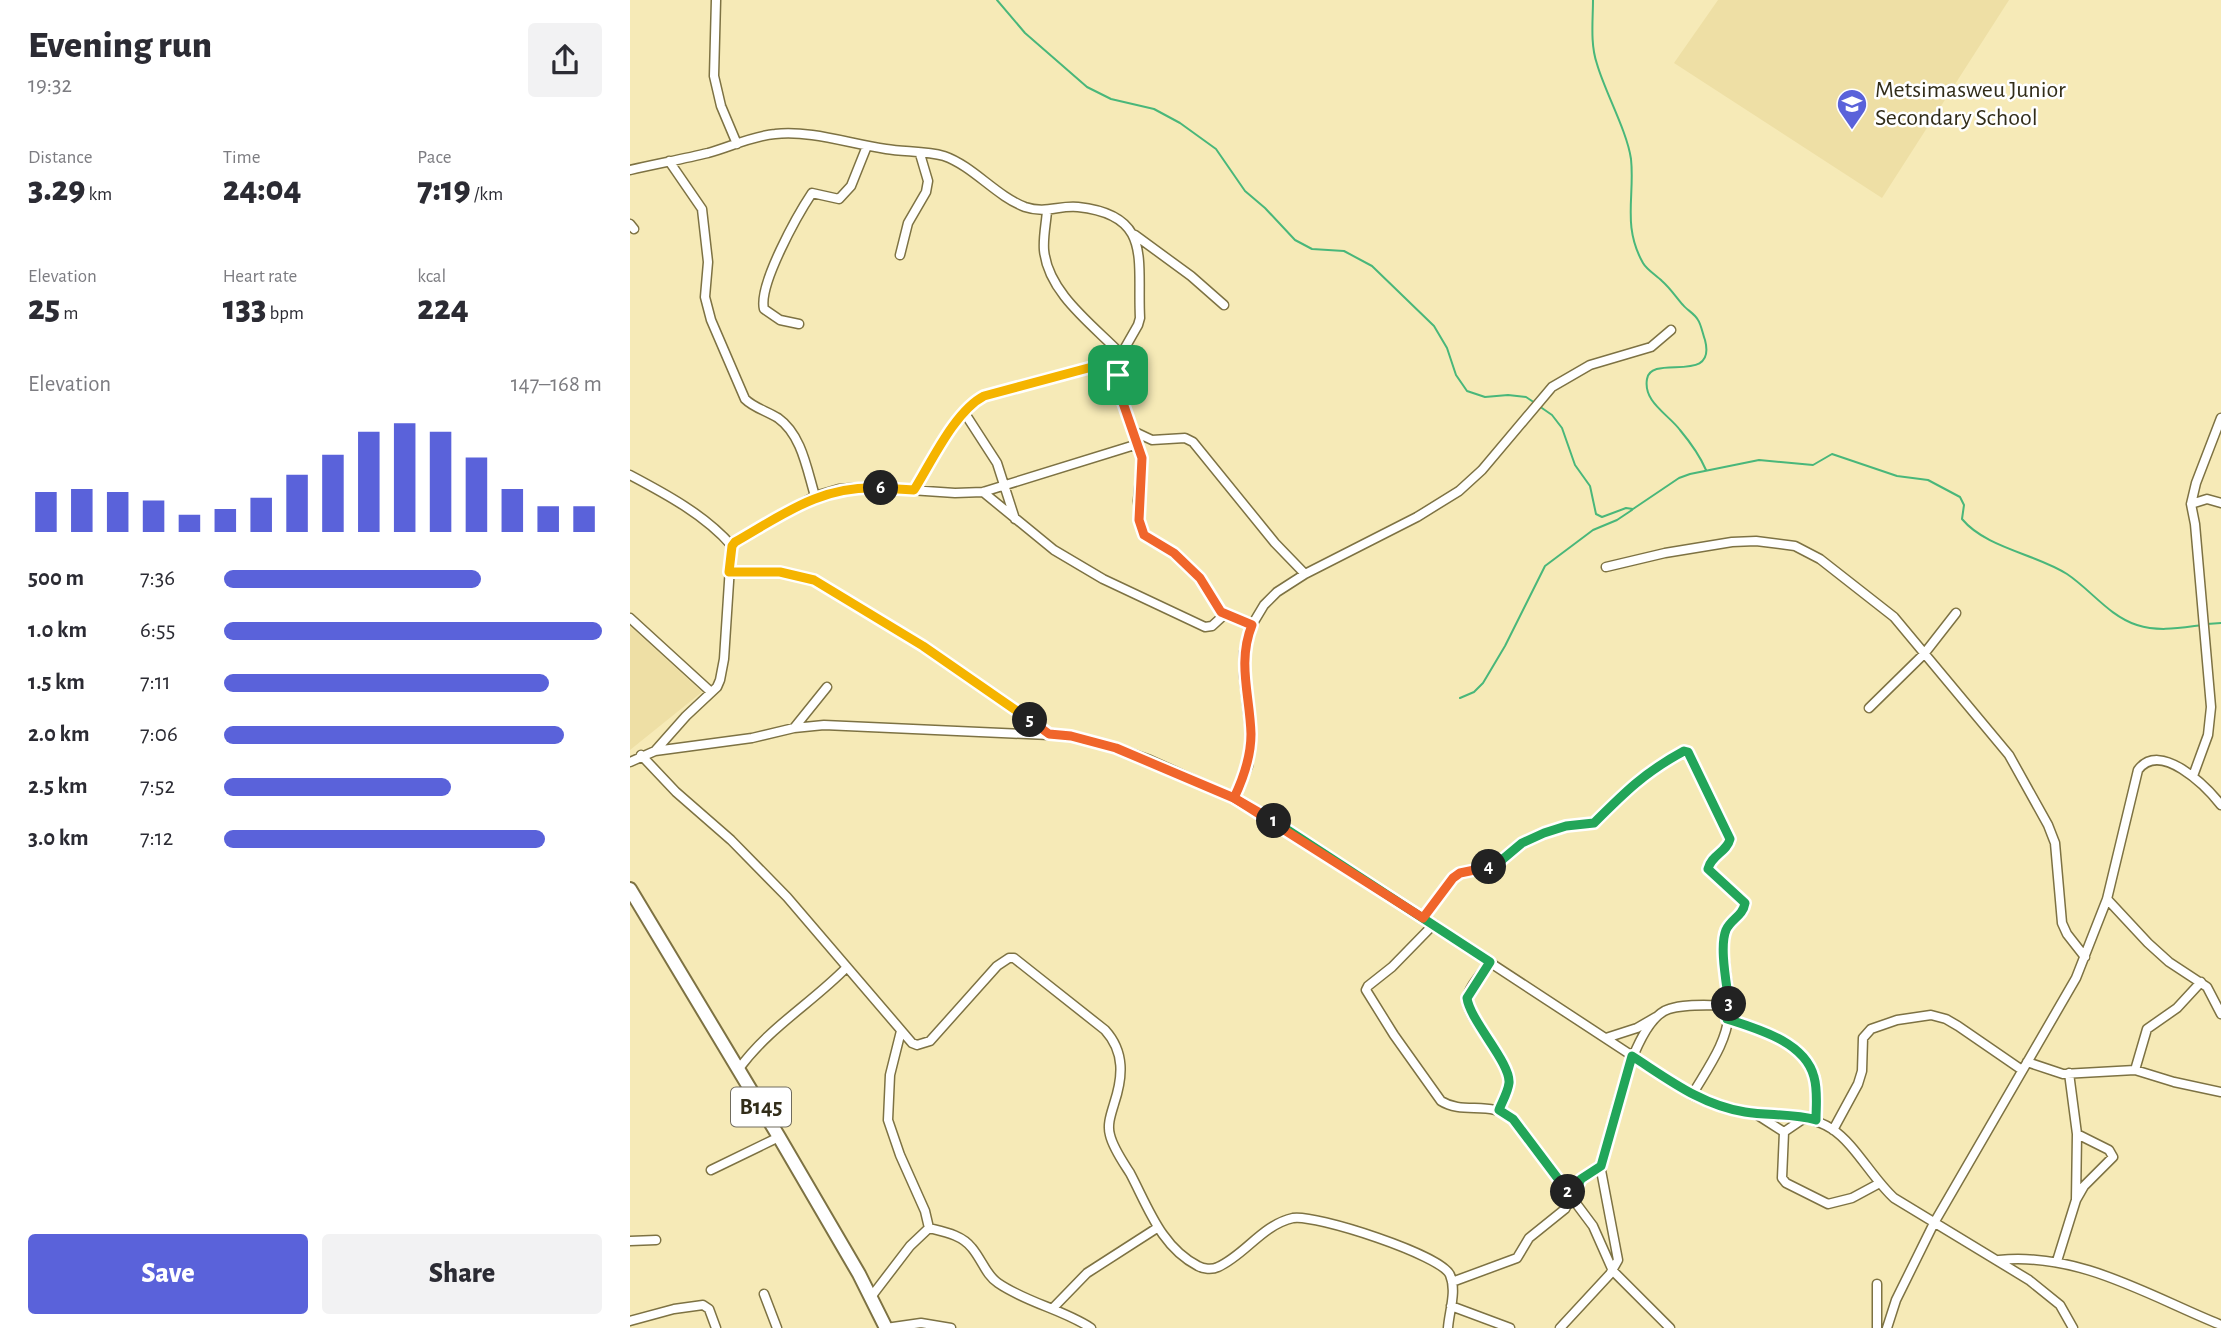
<!DOCTYPE html>
<meta charset="utf-8">
<style>
:root{--surface:#fff;--page:#f2f2f3;--text:#2b2b33;--muted:#7c7c81;--accent:#5a62da}
body{margin:0;font-family:"Alegreya Sans",sans-serif;background:var(--page);color:var(--text);height:100vh;display:flex;flex-direction:column;font-size:26px;white-space:nowrap}
*{box-sizing:border-box;margin:0}
p{font-size:23px;color:var(--muted)}
.icon{flex:none;width:38px;height:38px;fill:none;stroke:currentColor;stroke-width:2;stroke-linecap:round;stroke-linejoin:round}
.map{position:relative;flex:1;overflow:hidden}
.panel{display:flex;flex-direction:column;background:var(--surface);width:630px}
.panel>*{flex:none}
.pin{position:absolute;display:grid;place-items:center;width:60px;height:60px;color:#fff;margin:-30px;border-radius:14px;box-shadow:0 4px 10px #0006}
.km{position:absolute;width:35px;height:35px;margin:-18px;border-radius:50%;background:#222;color:#fff;font-size:19px;line-height:35px;text-align:center}
.round{display:grid;place-items:center;flex:none;width:74px;height:74px;border-radius:7px;background:var(--page)}
.overview{display:flex;align-items:center;justify-content:space-between;height:119px;padding:0 28px}
h1{font-size:38px;font-weight:800;line-height:52px}
.figures{display:grid;grid-template-columns:repeat(3,1fr);gap:10px;height:119px;padding:7px 28px}
.figures div{display:grid;align-content:center}
.figures b{font-size:35px;font-weight:800}
.figures small{font-size:19px;font-weight:400}
.figures p{font-size:19px}
.chart{height:196px;padding:14px 28px}
.chart p{display:flex;justify-content:space-between}
.chart svg{width:100%;height:126px;margin-top:7px;stroke:var(--accent);stroke-width:6}
.button{display:flex;gap:14px;margin-top:auto;padding:14px 28px}
.button a{flex:1;height:80px;border-radius:7px;background:var(--accent);color:#fff;font-size:28px;font-weight:800;line-height:80px;text-align:center}
.button a+a{background:var(--page);color:var(--text)}
ul{padding:0 28px;list-style:none;font-size:23px}
li{display:grid;grid-template-columns:112px 84px 1fr;align-items:center;height:52px}
li i{height:18px;border-radius:9px;background:var(--accent)}
main{display:flex;flex:1;min-height:0}
.map>svg:first-child{display:block}
.built{fill:#eedfa5}
.lines{fill:none;stroke-linecap:round;stroke-linejoin:round}
.stream{stroke:#49b77a;stroke-width:2}
.minor-casing{stroke:#7d7243;stroke-width:11}
.primary-casing{stroke:#7d7243;stroke-width:16}
.minor{stroke:#fff;stroke-width:8}
.primary{stroke:#fff;stroke-width:12}
.split-1-casing{stroke:#fff;stroke-width:14}
.split-2-casing{stroke:#fff;stroke-width:14}
.split-3-casing{stroke:#fff;stroke-width:14}
.split-4-casing{stroke:#fff;stroke-width:14}
.split-5-casing{stroke:#fff;stroke-width:14}
.split-6-casing{stroke:#fff;stroke-width:14}
.split-7-casing{stroke:#fff;stroke-width:14}
.split-1{stroke:#f0652b;stroke-width:9}
.split-2{stroke:#22a559;stroke-width:9}
.split-3{stroke:#22a559;stroke-width:9}
.split-4{stroke:#22a559;stroke-width:9}
.split-5{stroke:#f0652b;stroke-width:9}
.split-6{stroke:#f5b400;stroke-width:9}
.split-7{stroke:#f5b400;stroke-width:9}
.labels{text-anchor:middle;dominant-baseline:central;stroke-width:5;stroke-linejoin:round;paint-order:stroke}
.shield{fill:#fff;stroke:#706c5e;stroke-width:2}
.shield-label{font-size:23px;font-weight:bold;fill:#322d19}
.poi-label{font-size:24px;fill:#322d19;stroke:#fff;text-anchor:start}
</style>
<main>
<section class="panel">
<div class="overview"><div><h1>Evening run</h1><p>19:32</p></div><a class="round"><svg class="icon" aria-label="share" viewBox="0 0 24 24"><path d="M12 15V3M7 8l5-5 5 5M5 13v7h14v-7"/></svg></a></div>
<div class="figures">
<div><p>Distance</p><b>3.29<small> km</small></b></div>
<div><p>Time</p><b>24:04</b></div>
<div><p>Pace</p><b>7:19<small> /km</small></b></div>
</div>
<div class="figures">
<div><p>Elevation</p><b>25<small> m</small></b></div>
<div><p>Heart rate</p><b>133<small> bpm</small></b></div>
<div><p>kcal</p><b>224</b></div>
</div>
<div class="chart"><p><span>Elevation</span>147–168 m</p>
<svg viewBox="0 0 160 44" preserveAspectRatio="none"><path d="M5 44V30M15 44V29M25 44V30M35 44V33M45 44V38M55 44V36M65 44V32M75 44V24M85 44V17M95 44V9M105 44V6M115 44V9M125 44V18M135 44V29M145 44V35M155 44V35"/></svg>
</div>
<ul>
<li><b>500 m</b>7:36<i style="width:68%"></i></li>
<li><b>1.0 km</b>6:55<i style="width:100%"></i></li>
<li><b>1.5 km</b>7:11<i style="width:86%"></i></li>
<li><b>2.0 km</b>7:06<i style="width:90%"></i></li>
<li><b>2.5 km</b>7:52<i style="width:60%"></i></li>
<li><b>3.0 km</b>7:12<i style="width:85%"></i></li>
</ul>
<div class="button"><a>Save</a><a>Share</a></div>
</section>
<div class="map">
<svg width="1591" height="1328" viewBox="0 0 1591 1328">
<rect width="100%" height="100%" fill="#f6eab7"/>
<path class="built" d="M1088 0H1379L1252 198 1044 63Z
M0 626 72 692 0 750Z"/>
<g class="lines">
<path class="stream" d="M367 0 395 33 457 87 481 99 524 109 550 123 586 149 615 191 635 208 665 240 682 249 714 251 742 266 804 326 817 348 826 375 837 391 855 397 878 395 896 397 905 403
M963 0C963 20 960 44 967 64 975 92 997 131 1001 159 1005 196 992 226 1013 263 1017 270 1026 275 1032 281 1040 288 1046 297 1053 305 1057 310 1065 314 1068 320 1071 324 1073 335 1075 340 1087 386 1021 353 1017 379 1013 402 1038 414 1050 430 1060 442 1070 456 1076 470
M909 406 922 415 932 428 945 465 960 486 966 514 972 517 996 508 1003 509 1049 478 1060 474 1129 460 1183 465 1202 454 1267 476 1298 480 1330 497 1334 505 1332 519C1356 548 1406 554 1437 574 1461 590 1479 616 1507 625 1529 632 1549 628 1572 625
M1577 624 1591 623
M830 698 844 692 853 683 875 646 915 566 963 530 987 520 1002 510"/>
<g class="minor-casing">
<path id="minor" d="M86 0 84 76 91 106 107 144
M39 161 72 209 78 262 75 297 81 320 115 399C124 408 137 411 148 418 172 435 177 470 185 496
M0 170C26 164 53 159 78 153 100 147 122 136 145 134 181 130 220 144 256 149 274 152 296 151 314 156 343 166 366 196 395 207 416 214 429 205 448 207 523 215 507 260 510 318L508 325 488 360 487 375 492 400 512 458 508 501 511 528 519 539 539 549 570 578 591 612 622 625
M417 211C416 224 413 237 414 250 418 293 463 325 491 354
M0 224 4 229
M505 235 561 276 594 305
M270 255 278 223 296 192 298 181 290 154
M169 324 150 320 134 309C128 285 168 214 182 193L209 199 221 186 237 146
M334 412 367 463 385 519
M505 432 522 440 555 438 563 442 645 543 675 574
M0 475C36 494 75 515 102 546
M284 490C301 461 325 411 354 396L488 360
M353 492 424 550 473 579 575 627 582 626 594 615
M1561 504 1577 499 1591 503
M976 567 1035 553 1102 542 1126 541 1165 546 1190 559 1264 617 1379 755 1418 825 1425 843 1432 923 1437 934 1455 957
M99 571 150 572 184 580 293 646 417 732
M0 618 81 692
M1239 708 1294 654 1326 613
M164 728 197 687
M25 751 56 716 87 687 90 680 94 659 101 551 105 542 185 496 209 489 236 487 325 493 353 492 508 444
M11 755 46 792 101 840 157 897 282 1043 287 1045 300 1041 367 966 379 958H384L475 1030C495 1052 493 1077 484 1104 481 1114 477 1125 480 1135 483 1148 493 1162 500 1173 518 1207 531 1247 568 1266 573 1269 582 1270 588 1267 615 1255 632 1225 663 1218 685 1214 812 1255 820 1275 827 1291 819 1312 818 1328
M0 762 25 751 122 738 164 728 194 725 441 736 486 748 520 760 604 798 638 817 1062 1095C1082 1105 1102 1111 1124 1114 1151 1117 1178 1113 1202 1129 1225 1144 1242 1178 1264 1198L1399 1280 1430 1305 1443 1328
M1563 776 1578 735 1581 707 1565 524 1561 504 1566 483 1591 418
M604 798 618 766 621 737 614 676V652L622 625 634 605 647 592 675 574 787 517 829 491 852 470 922 387 960 365 1021 347 1041 330
M1477 899 1518 943 1539 962 1577 987 1591 1014
M793 918 823 878 830 873 867 864 892 843 914 833 937 826 964 823C994 792 1015 772 1054 751L1058 752 1100 839C1097 852 1080 855 1078 869L1115 903C1113 919 1095 923 1094 939 1092 963 1100 987 1099 1011 1098 1042 1077 1069 1062 1095
M804 924 762 967 738 986 736 990 764 1035 811 1101C833 1115 862 1100 883 1119L963 1226 983 1271 1040 1328
M860 962C853 972 838 987 837 1000 836 1018 881 1062 879 1084 878 1092 872 1102 869 1110
M1098 1019C1128 1029 1175 1042 1184 1077 1188 1091 1186 1106 1186 1120
M271 1031 260 1075 258 1120 270 1155 295 1211 299 1228
M976 1038 1007 1028 1026 1017
M1397 1062 1433 1074 1505 1070 1544 1082 1591 1092
M108 1070C138 1028 182 1003 217 967
M1505 1070 1517 1029 1547 1008 1571 982
M1129 1116 1154 1132 1152 1178 1156 1183 1198 1204 1222 1198 1248 1184
M1203 1130 1228 1084 1232 1071 1233 1038 1241 1029 1267 1020 1301 1015 1316 1019 1328 1026 1392 1070
M1154 1132 1176 1117
M81 1170 149 1137
M1446 1200 1447 1134
M0 1241 26 1240
M1369 1260C1450 1252 1519 1296 1591 1325
M1427 1261 1446 1200 1454 1186 1483 1157 1479 1150 1447 1134 1439 1073
M822 1282 887 1258 899 1238 935 1209 951 1179 967 1170 973 1159C982 1126 1003 1020 1039 1009 1057 1003 1080 1006 1099 1005
M134 1294 147 1328
M241 1297 280 1246 299 1228C315 1232 332 1235 342 1248 352 1260 356 1275 368 1283 397 1303 432 1309 461 1328
M821 1306 880 1328
M423 1308 457 1273 527 1228
M0 1321 44 1309 73 1305 79 1309 86 1328
M256 1328 291 1323 321 1328
M930 1328 980 1274 988 1260 970 1165
M1247 1328V1284
M1257 1328 1266 1300 1304 1223 1446 978 1477 899 1508 770C1530 740 1576 786 1591 805"/>
</g>
<g class="primary-casing">
<path id="primary" d="M0 889 149 1137 229 1274 256 1328"/>
</g>
<use href="#minor" class="minor"/>
<use href="#primary" class="primary"/>
</g>
<g class="lines">
<g class="split-1-casing">
<path id="split-1" d="M488 375 492 400 512 458 509 520 514 535 544 553 570 578 591 612 622 625C607 662 620 696 621 734 621 757 614 777 604 798L644 821"/>
</g>
<g class="split-2-casing">
<path id="split-2" d="M644 821 860 962 837 998C840 1021 881 1063 879 1083 878 1092 872 1102 869 1110L883 1119 938 1192"/>
</g>
<g class="split-3-casing">
<path id="split-3" d="M938 1192 942 1198 951 1179 971 1166 1002 1056C1038 1079 1071 1105 1115 1112 1138 1116 1162 1113 1186 1120 1186 1106 1188 1091 1184 1077 1175 1042 1128 1029 1097 1019L1099 1004"/>
</g>
<g class="split-4-casing">
<path id="split-4" d="M859 867 867 864 892 843 914 833 936 826 964 823C995 792 1015 772 1054 751L1058 752 1100 839C1097 852 1081 855 1078 869L1115 903C1113 916 1101 919 1096 930 1089 947 1097 985 1099 1004"/>
</g>
<g class="split-5-casing">
<path id="split-5" d="M400 720 419 734 441 736 486 748 604 798 793 918 823 878 830 873 859 867"/>
</g>
<g class="split-6-casing">
<path id="split-6" d="M251 488C191 485 154 514 105 542L102 546 99 572H150L184 580 293 646 400 720"/>
</g>
<g class="split-7-casing">
<path id="split-7" d="M251 488 284 490C302 461 325 411 354 396L488 360V375"/>
</g>
<use href="#split-1" class="split-1"/>
<use href="#split-2" class="split-2"/>
<use href="#split-3" class="split-3"/>
<use href="#split-4" class="split-4"/>
<use href="#split-5" class="split-5"/>
<use href="#split-6" class="split-6"/>
<use href="#split-7" class="split-7"/>
</g>
<defs>
<g id="school-pin" transform="scale(1.575)"><path d="M0 17L-7.5 6A9.5 9.5 0 1 1 7.5 6Z" fill="#5a62da" stroke="#fff"/><path d="M0-5L7-2L0 1L-7-2ZM-4 1L0 2.5L4 1V4Q0 6-4 4Z" fill="#fff"/></g>
</defs>
<g fill-rule="evenodd">
<use href="#school-pin" x="1222" y="104"/>
</g>
<g class="labels">
<rect class="shield" x="101" y="1087.5" width="60" height="39" rx="5"/>
<g class="shield-label">
<text x="131" y="1107">B145</text>
</g>
<g class="poi-label">
<text x="1245" y="90">Metsimasweu Junior<tspan x="1245" dy="28">Secondary School</tspan></text>
</g>
</g>
</svg>
<div class="pin" style="left:488px;top:375px;background:#1e9e55"><svg class="icon" aria-label="arrive" viewBox="0 0 24 24"><path d="M6 21V4h12l-3 4 3 4H6"/></svg></div>
<b class="km" style="left:644px;top:821px">1</b>
<b class="km" style="left:938px;top:1192px">2</b>
<b class="km" style="left:1099px;top:1004px">3</b>
<b class="km" style="left:859px;top:867px">4</b>
<b class="km" style="left:400px;top:720px">5</b>
<b class="km" style="left:251px;top:488px">6</b>
</div>
</main>
